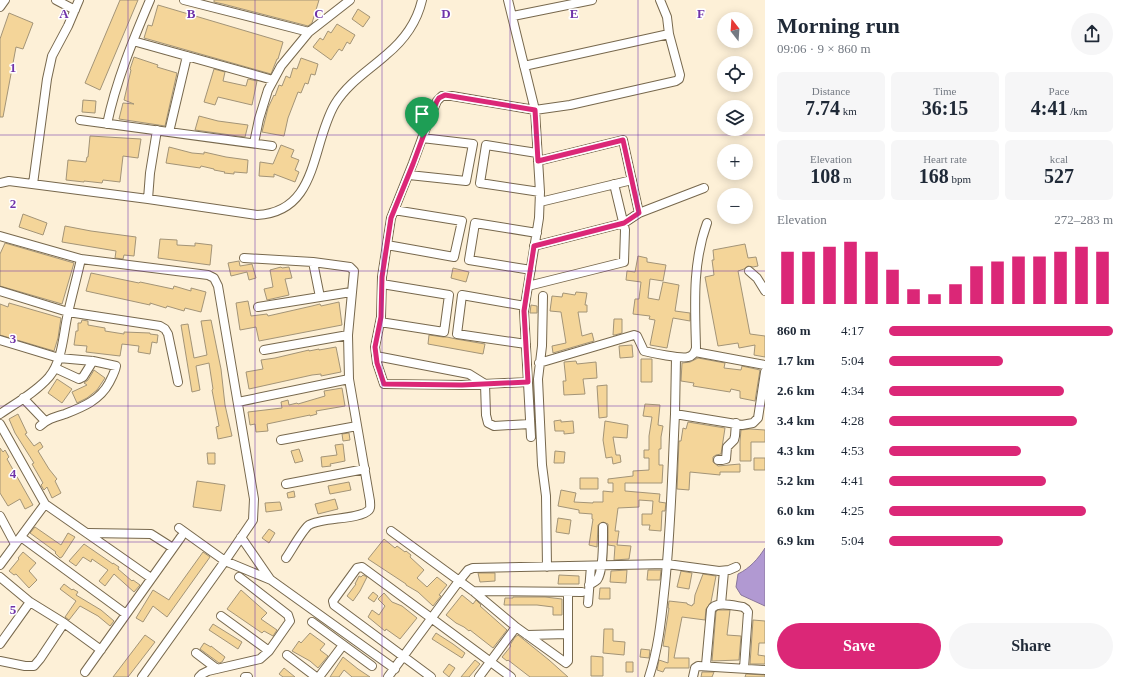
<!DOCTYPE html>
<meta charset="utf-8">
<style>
:root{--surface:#fff;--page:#f6f6f7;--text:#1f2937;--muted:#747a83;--accent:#db2777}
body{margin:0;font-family:"Times New Roman",serif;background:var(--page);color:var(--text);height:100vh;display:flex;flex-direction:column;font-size:15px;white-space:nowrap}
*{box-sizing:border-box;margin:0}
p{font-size:13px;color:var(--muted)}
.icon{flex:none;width:22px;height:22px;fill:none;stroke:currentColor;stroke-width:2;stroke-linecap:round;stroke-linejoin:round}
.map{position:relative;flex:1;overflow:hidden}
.details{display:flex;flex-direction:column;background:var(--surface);width:360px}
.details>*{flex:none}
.needle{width:26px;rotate:343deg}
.buttons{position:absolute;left:717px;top:12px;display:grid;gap:8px}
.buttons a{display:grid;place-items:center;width:36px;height:36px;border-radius:50%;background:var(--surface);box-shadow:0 2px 10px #0003;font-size:20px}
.pin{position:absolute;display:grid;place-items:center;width:34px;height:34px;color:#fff;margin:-41px -17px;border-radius:50% 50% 50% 0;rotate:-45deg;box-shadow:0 0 4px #0007}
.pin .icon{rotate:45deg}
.round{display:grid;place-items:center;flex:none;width:42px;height:42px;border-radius:21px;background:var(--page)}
.summary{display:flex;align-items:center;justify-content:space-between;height:68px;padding:0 12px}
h1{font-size:22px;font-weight:800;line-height:30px}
.figures{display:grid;grid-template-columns:repeat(3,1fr);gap:6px;height:68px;padding:4px 12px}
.figures div{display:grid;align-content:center;border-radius:6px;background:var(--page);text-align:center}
.figures b{font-size:20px;font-weight:800}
.figures small{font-size:11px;font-weight:400}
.figures p{font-size:11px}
.chart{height:112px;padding:8px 12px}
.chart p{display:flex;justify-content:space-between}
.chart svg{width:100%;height:72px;margin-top:4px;stroke:var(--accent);stroke-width:6}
.button{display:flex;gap:8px;margin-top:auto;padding:8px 12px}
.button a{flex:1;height:46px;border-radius:24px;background:var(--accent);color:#fff;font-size:16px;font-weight:800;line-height:46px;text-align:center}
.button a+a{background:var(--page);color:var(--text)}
ul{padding:0 12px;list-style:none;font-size:13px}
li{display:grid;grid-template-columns:64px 48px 1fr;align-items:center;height:30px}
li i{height:10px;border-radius:5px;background:var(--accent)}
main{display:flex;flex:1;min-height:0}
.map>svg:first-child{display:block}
.water{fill:#b199d2;stroke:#89769b}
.building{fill:#f4d599;stroke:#a39477}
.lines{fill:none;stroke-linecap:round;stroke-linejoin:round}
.street-casing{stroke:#77684d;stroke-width:10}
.street{stroke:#fff;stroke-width:8}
.route-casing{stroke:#fff;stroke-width:8}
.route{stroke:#db2777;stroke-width:5}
.grid{fill:none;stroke:#7033a9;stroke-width:1;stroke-opacity:0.55}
.grid-label{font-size:13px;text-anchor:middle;font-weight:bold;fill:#7033a9;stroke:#fff;stroke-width:3;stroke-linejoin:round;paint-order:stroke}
</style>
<main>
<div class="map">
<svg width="765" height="677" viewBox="0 0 765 677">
<rect width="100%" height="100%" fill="#fdf0d7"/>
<path class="water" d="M765 548V606L741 595 736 587 738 574C750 568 758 559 765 548Z"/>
<path class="building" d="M120 0H138L100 90 85 83Z
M214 0H319L312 23 308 26 223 4 214 2Z
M158 5 283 42 278 59H277L271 74 144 38 148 25 152 26Z
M358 9 370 17 363 27 352 19Z
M9 13 33 23 23 49 16 47 3 117H0V39Z
M337 24 355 35 350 44 347 42 342 51 339 49 331 60 313 47 320 38 323 40 328 31 331 33Z
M134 57 158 65 157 67 177 73 165 126 119 119 123 103 134 104 124 100 131 70 130 69Z
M301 58 318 64 315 75 311 74 308 84 305 83 301 93 298 92 288 118 284 136 262 132 268 108 274 95 275 96 279 85 282 86 286 76 290 78 293 68 297 69Z
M214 69 225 72 223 81 246 86 248 79 257 81 252 105 218 97 215 105 204 102Z
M83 100 96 101 95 113 82 112Z
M199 116 218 121 248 125 245 137 195 130Z
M90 136 141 139 138 158 123 156 120 182 103 180 102 183 84 181V182L66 180 68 160 86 162 87 157H88Z
M281 145 294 150 291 157 299 160 295 170 299 172 295 182 274 174V177L259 176 260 162 273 164Z
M169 147 192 153 204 154V152L226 157 248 160 247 173 234 172V174L224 173 225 172 214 170V169L201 166 200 168 166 163Z
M23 214 47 223 43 235 19 227Z
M65 226 91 231 136 237 134 256 124 255 123 259 115 258 116 251 62 242Z
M160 239 177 240V245L195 246V243L212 245 210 265 158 258Z
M5 243 74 263 62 304 0 286V254Z
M745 244 748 258 756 257 758 266 753 267 748 266 744 269 738 271 750 334 765 336V357L754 355 755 345 739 348 738 343 718 346 705 277 714 275 712 260H714L713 250Z
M638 256 647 258V262L666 265 663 281 650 279 648 298 659 300 663 282 679 285 675 311 690 313V321L673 318 667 348 650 345 655 320 649 319 650 316 633 314 635 299H639L641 282 626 280 627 271 635 272Z
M239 261 240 266 252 264 256 278 249 280 247 272 231 276 228 263Z
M281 267 282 268 289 267 292 278 285 279 289 295 267 300 264 289 273 287 270 270Z
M453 268 469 272 466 282 451 278Z
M91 273 139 283 140 282 173 289 174 286 191 291V288L206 292 201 312 185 308 184 311 167 306 166 308 150 303V305L86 291Z
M576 292 587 293 585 305H587V312H578L582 336 592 333 594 341 553 353 552 346 566 343 561 312 550 311 552 296 562 297 563 293 575 295Z
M248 301 251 316 267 314 268 316 312 306 320 304 321 306 339 302 342 325 259 341 256 327 240 330 236 303Z
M9 303 61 318 58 338 54 351 0 335V304L8 307Z
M531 305 537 306V313H530Z
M614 319H622V333L615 335H613Z
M82 320 88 321V325L105 328V331L124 334V332L150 333V334L158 335 157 343 152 342 150 354 138 352 139 346 122 344 120 356 86 352 87 346 74 345 76 331H78V323H81Z
M211 320 221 369 225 405 232 436 218 439 216 427 219 426 212 390 213 389 209 363 196 366 200 390 192 392 181 325 188 324 194 358 207 355 201 321Z
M429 335 443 337H447L456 339 485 344 483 354 428 344Z
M632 345 633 357 620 358 619 346Z
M336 347 341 372 321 376V374L312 375 249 389 246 372 263 369 261 360 275 358 309 350V351L319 349V350Z
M698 358 725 363 724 368 741 370 742 366 760 370 755 401 740 398V391L731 389 730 392 693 386 694 383 681 381 682 363 690 362Z
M641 359H652V382H641Z
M576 361 577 364 596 362 597 378 583 379 585 394 564 395 563 381H566L564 362Z
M94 370 105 378 97 390 87 398 77 403 72 392 87 385 84 383 88 380Z
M57 379 72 389 62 403 48 393Z
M607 385V417L599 418 597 386Z
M342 388 345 406 316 411 317 414 310 416V415L267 424 268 431 256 432 255 424 250 425 248 412 282 408 281 402 288 400 289 405 297 403 298 404 325 396 324 391Z
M645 404 660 405 658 425 663 426 661 437V449H659V465H663L662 483H625V491L660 494 659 502 666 503 665 511H662L661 531 649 530 650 525H642V514H652L653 501 639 500V507L618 508 615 531H619L617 545 631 546 629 559 614 560 615 546 608 545V524L603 522 598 525 597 547 589 545 593 519H592V514L579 513V510L558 506 561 490 576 493 574 502 593 503V502H603V491L613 492V483H608V479L633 476V471L649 470V458H644V450H649V436L652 417 643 416Z
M18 414 27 433 25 434 34 446 40 442 43 447 38 451 49 469 57 479 55 481 61 493 52 498 47 487 44 490 42 487 41 485 43 483 32 464 34 463 15 433 9 419Z
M561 420V422L573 421 574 433 564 434V431H555L554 421Z
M605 421 628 425 627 438 613 437 616 455H620L621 462 613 464 612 457 606 458 603 440Z
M688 422 725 428 721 454 716 455 713 457V462L718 466 740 464V472H720V475L690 472 689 490 677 489 679 441H681L683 428 686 429Z
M750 429 765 430V442H751V461H740V441L741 430Z
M349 433 350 440 343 441 342 434Z
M343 444 345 461 330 464 331 466 322 467 321 457 337 455 335 445Z
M0 448 3 452 5 450 9 457 7 459 33 505 25 509 20 499 8 506 0 493Z
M299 449 303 461 295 463 291 451Z
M555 451 565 452 564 463H554Z
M207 453H215V464H208Z
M754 458H765V470H754Z
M580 478H598V489H580Z
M197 481 225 485 221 511 193 507Z
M349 482 351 490 330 494 328 486Z
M294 491 295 497 288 498 287 493Z
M335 499 338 509 318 514 315 504Z
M280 502 282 510 266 512 265 503Z
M558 518 571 520 569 534 556 532Z
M35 527 61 545 68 533 75 537 62 557 60 558 55 553 56 552 30 533Z
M269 529 275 533 269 543 262 538Z
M384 539 395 548 397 546 405 552 406 551 411 555 410 557 424 570 417 578 427 587 437 577 447 585 439 595 441 596 433 606 418 592 406 585V584L368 559Z
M84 544 113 564V563L119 567 118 569 132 581 133 580 140 585 134 592 114 574 105 586 99 581 108 570 92 559 91 562 83 557 76 566 69 561Z
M23 552 36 563 29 571 37 580 29 588 16 574 14 575 9 571 19 559 18 558Z
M203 552 210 557 167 617 153 606 143 622 136 618 153 590 169 600 170 598Z
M627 570 626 583 610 582 611 571Z
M648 570H661L660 580H647Z
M681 571 692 573 689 589 677 587Z
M478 573H495V581L480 582Z
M703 574 716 576 711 602 706 609 705 620 682 617 674 658H689V668H665L663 672 657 670 659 660 668 663 669 647 663 646 669 608H668L669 601 687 603V604L692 606 693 604H694L695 595Z
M363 575 367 577 360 591 353 601 347 596 356 584H355L359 576 361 577Z
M559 575 579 576V584H558Z
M64 584 72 590 73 589 78 592 76 595 101 610 114 621 110 626 98 616 80 606 69 620 65 617 76 601 60 589Z
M600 588H610V599H599Z
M241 590 267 613 261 619 277 630 273 636 264 631 262 633 227 609Z
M373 592 378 596 374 602 368 598Z
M384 593 392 602 402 606 417 618 400 639 386 629 385 631 368 617 372 610 379 615 385 606 378 599Z
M462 595 473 604 476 600 481 605 480 606 507 630 493 648 470 630 469 631 464 627 456 623 446 615Z
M513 597H545L562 599V615H553V607L537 605H504L505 598H513Z
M718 610H730L727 635 741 636 739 660 712 661 716 612Z
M753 620 765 621V643H759L758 655 765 656V664H750Z
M213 624 242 642 238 649 209 630Z
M604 629H613V641L625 642 624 655 603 653Z
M310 633 325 644 320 650 328 656 318 668 310 661 292 651 299 641 301 643Z
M436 633 453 644 465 653 462 658 432 639Z
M145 635 155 642 128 677H113Z
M518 635 549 660 568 677H530L508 660 507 661 502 657 511 646 510 645 515 637Z
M204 643 211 647V646L225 657 222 662 219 663 200 649Z
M641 649 650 650 649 658 640 657Z
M591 656 603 657V676H591Z
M343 657 358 669 370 677H352L344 670 339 677H330Z
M475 660 480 664 469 677H461Z
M626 662H633V672H626Z
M449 664 455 668 449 677 443 672Z
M284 668 295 677H283L279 674Z
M702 672H714L712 677H701Z
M746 674 765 675V677H745Z"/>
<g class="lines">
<g class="street-casing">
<path id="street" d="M56 0 75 10
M184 0 309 32
M508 0 535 110 540 192 539 218 524 311 531 437
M0 7 5 0
M513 16 592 0
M133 41 273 80
M524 66 669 34
M80 120 272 146
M107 124C116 81 133 40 150 0
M169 132 187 56
M254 143 259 119 268 90 281 66 309 32 350 0
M537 153 486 145 480 183 540 192
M538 161 623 140 639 213 704 188
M409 175 466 181 473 144 422 138
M0 183 9 181 148 199 257 215C319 212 311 144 335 104 348 83 368 71 386 55 403 41 417 22 422 0
M33 184 47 79 52 56 68 26 79 0
M148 199 150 173 157 130
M540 202 632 180
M0 236 81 259 208 275 214 278 218 286 254 499 253 520 225 561 142 677
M387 245 454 257 462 221 394 210
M534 246 624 223 639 213
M244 258 313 262 350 267 354 271 348 335 349 379 370 501C370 505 371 508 369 510 360 520 322 517 309 525 303 529 291 551 286 558
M313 262 320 297
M531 270 469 260 475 223 537 233
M749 271 757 278 765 291
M528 286 624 262 625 230 614 184
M0 291 68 312 160 326 165 329 168 334 178 382
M543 296 542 346 538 379 542 465 546 496 547 567
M525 306 462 295 457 334 526 344
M258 307 351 292
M380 322 444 332 449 295 382 284
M0 340 59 358 93 361 116 366C115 372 112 377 109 383 100 400 83 407 65 414 55 417 47 419 40 426
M264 350 348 335
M695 352 765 365
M376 356 469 374 485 384 486 415 488 423 494 426 530 424
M539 363 634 335 637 336 644 351C652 353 681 359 688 357 693 356 695 352 696 348 695 306 692 264 707 223
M55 368 79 379 83 377 93 361
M528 382 462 385 384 384 377 363 375 347 381 317 382 277 391 218 413 163 430 117 437 101 442 96H452L535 110 570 105 676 81 679 79 680 75 669 34 667 17 660 0
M23 398 45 421
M238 402 349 379
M0 414C16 403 36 392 49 377 63 360 63 334 68 313 72 295 77 277 81 259
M675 414 676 357
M0 424 45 504 151 578
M281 440 357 426
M718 460H722L726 459 727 447 734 440 735 436 736 423
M286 484 365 469
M0 516 15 544
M179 528 225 561 271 580 395 669
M391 531 473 591 516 627 566 663 568 661V592
M88 533 151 534 173 548
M21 537 126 614
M241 537 270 579
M0 565 45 504
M0 577 30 602 64 623 101 650
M589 585C592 583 595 582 597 580 604 571 603 538 603 527
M473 591 582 592
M588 603 591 566
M721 604 724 571
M221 616 269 651
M312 622 372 666
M527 635 568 634
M0 644 30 602
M196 653 217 669
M287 655 316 677
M0 661 25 666H34L40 659 64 623
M706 665 711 610C715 600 735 606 743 607L746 609 748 612 744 668
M85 672 181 537
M199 677 202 674 208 671 260 659 269 651 290 621 288 615 239 577
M245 677H248
M319 677 343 645
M388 677 459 581 468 570 473 568 667 564 719 571 729 570 736 567
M431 677 334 605 333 601 357 568 362 567 511 677
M479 677 516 627
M649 677C658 650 661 622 664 593 671 534 672 474 675 414L742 425 753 423 758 418 765 372
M693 677 695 668 698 666 765 670"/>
</g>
<use href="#street" class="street"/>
</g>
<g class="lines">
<g class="route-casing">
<path id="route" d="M445 95 535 110 538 161 623 140 639 213 624 223 534 246 524 311 528 382 462 385 384 384 377 363 375 347 381 317 382 277 391 218 413 164 430 118 437 101 439 98Z"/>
</g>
<use href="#route" class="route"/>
</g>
<path class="grid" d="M128 0V677M255 0V677M382 0V677M510 0V677M638 0V677M0 135H765M0 271H765M0 406H765M0 542H765"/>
<g class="grid-label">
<text x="64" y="18">A</text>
<text x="191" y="18">B</text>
<text x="319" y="18">C</text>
<text x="446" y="18">D</text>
<text x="574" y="18">E</text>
<text x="701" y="18">F</text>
<text x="13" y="72">1</text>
<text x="13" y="208">2</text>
<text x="13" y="343">3</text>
<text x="13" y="478">4</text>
<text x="13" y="614">5</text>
</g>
</svg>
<div class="buttons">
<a><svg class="needle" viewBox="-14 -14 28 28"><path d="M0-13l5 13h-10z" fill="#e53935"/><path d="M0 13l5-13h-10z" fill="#747a83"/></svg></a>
<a><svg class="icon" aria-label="locate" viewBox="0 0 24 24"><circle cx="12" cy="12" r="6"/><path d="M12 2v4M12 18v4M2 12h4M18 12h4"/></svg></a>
<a><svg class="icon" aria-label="layers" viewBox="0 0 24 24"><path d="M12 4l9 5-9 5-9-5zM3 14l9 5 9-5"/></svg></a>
<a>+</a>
<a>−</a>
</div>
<div class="pin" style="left:422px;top:138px;background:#1e9e55"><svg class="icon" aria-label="arrive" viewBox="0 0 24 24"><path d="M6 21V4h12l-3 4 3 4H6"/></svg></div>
</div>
<section class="details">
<div class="summary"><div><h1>Morning run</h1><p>09:06 · 9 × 860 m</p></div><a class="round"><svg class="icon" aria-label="share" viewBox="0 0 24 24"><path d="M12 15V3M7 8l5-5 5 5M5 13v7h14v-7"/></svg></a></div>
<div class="figures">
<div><p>Distance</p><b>7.74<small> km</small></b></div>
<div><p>Time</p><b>36:15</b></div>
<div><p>Pace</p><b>4:41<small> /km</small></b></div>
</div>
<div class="figures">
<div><p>Elevation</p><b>108<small> m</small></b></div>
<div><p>Heart rate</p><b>168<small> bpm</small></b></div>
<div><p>kcal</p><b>527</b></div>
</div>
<div class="chart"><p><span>Elevation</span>272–283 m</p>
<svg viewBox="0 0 160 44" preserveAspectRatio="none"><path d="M5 44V12M15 44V12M25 44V9M35 44V6M45 44V12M55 44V23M65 44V35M75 44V38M85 44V32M95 44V21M105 44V18M115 44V15M125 44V15M135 44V12M145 44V9M155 44V12"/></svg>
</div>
<ul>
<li><b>860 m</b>4:17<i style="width:100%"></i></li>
<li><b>1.7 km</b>5:04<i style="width:51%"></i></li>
<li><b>2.6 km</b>4:34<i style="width:78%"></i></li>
<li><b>3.4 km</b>4:28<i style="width:84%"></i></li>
<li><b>4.3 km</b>4:53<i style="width:59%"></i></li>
<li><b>5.2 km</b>4:41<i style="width:70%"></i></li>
<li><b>6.0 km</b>4:25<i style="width:88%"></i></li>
<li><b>6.9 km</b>5:04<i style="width:51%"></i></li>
</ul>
<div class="button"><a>Save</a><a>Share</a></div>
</section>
</main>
